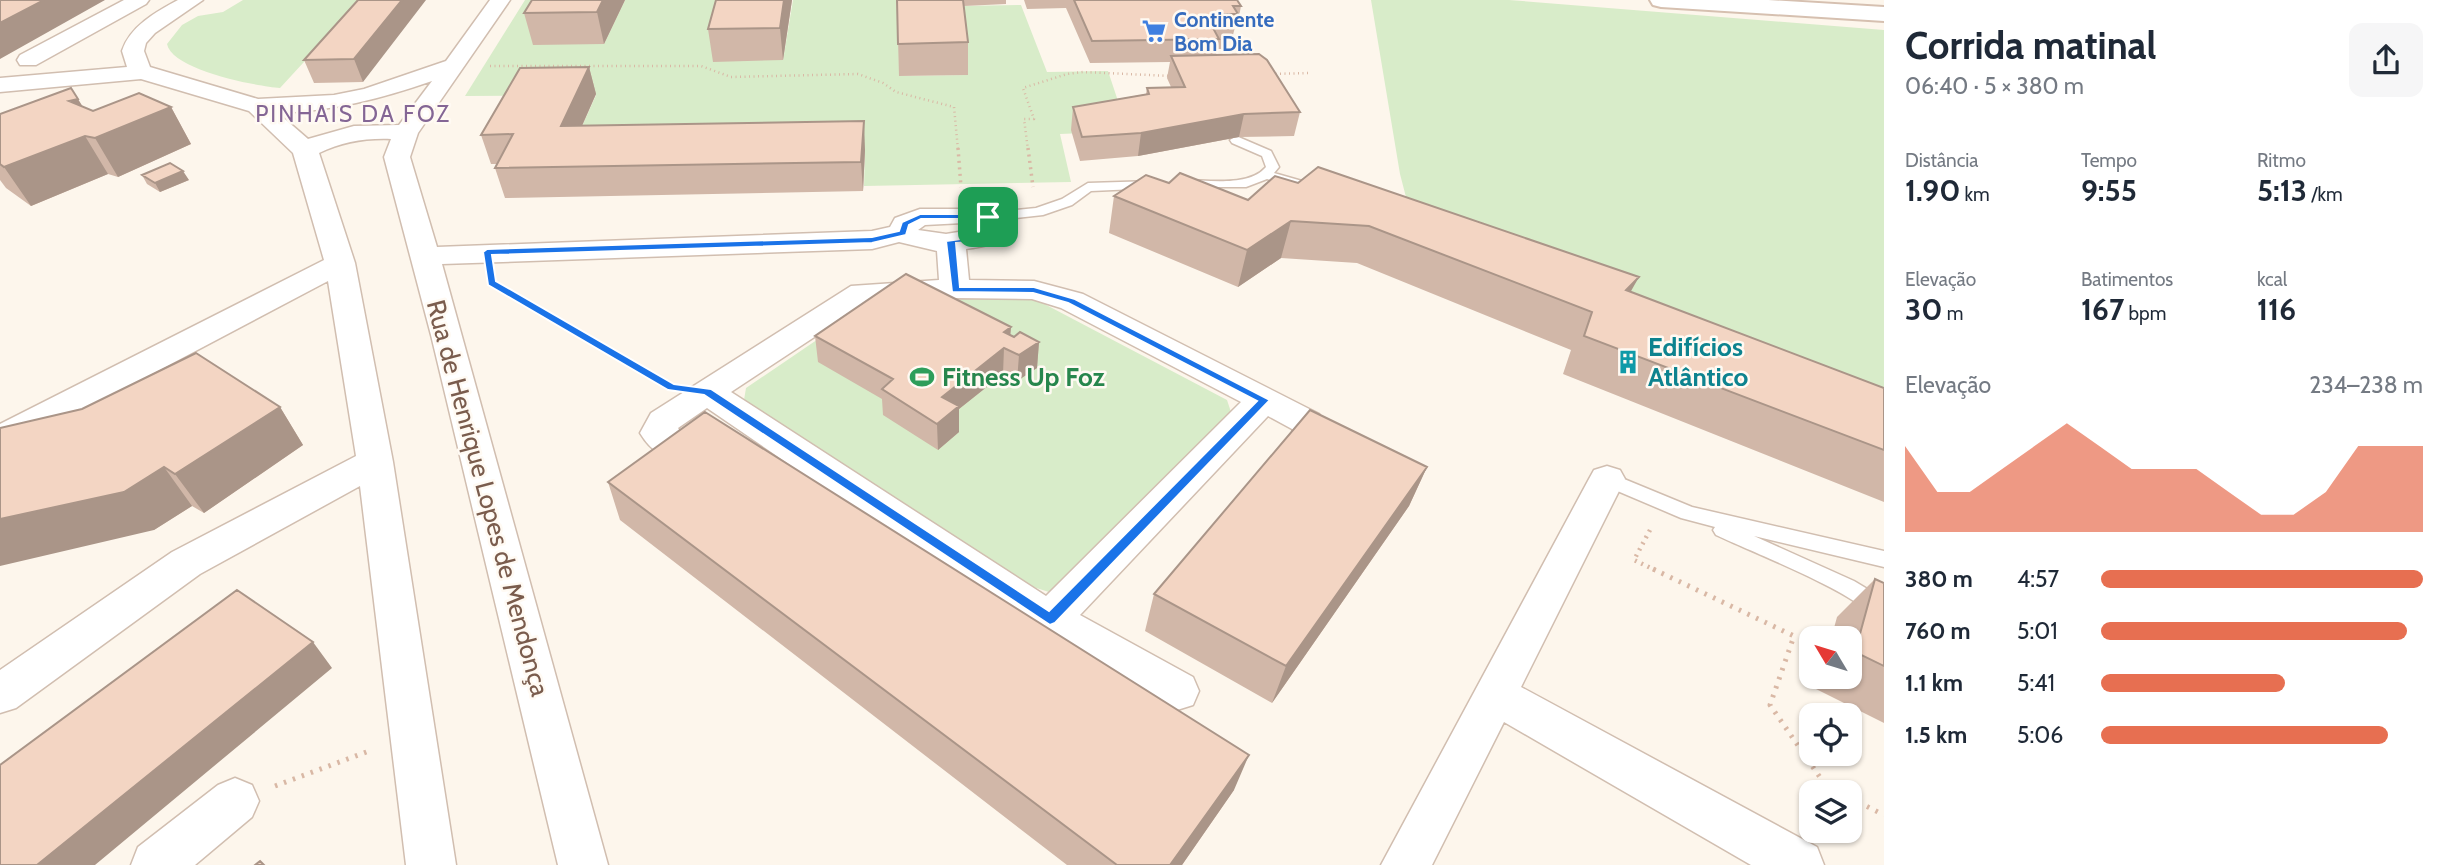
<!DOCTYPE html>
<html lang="pt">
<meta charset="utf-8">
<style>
:root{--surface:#fff;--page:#f6f6f7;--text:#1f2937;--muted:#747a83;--accent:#e76f51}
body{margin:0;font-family:Cabin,sans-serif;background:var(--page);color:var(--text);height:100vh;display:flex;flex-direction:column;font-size:26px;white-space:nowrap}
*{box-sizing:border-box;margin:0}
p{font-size:23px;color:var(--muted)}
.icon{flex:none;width:38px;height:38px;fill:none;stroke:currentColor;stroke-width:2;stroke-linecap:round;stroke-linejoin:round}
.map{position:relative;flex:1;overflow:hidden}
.panel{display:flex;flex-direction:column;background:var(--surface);width:560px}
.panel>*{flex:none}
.needle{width:46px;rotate:308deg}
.tools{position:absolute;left:1799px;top:626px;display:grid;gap:14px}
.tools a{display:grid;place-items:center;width:63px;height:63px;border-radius:14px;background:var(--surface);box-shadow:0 2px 5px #0004;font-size:35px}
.pin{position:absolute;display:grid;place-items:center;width:60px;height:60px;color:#fff;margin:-30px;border-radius:14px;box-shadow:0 4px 10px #0006}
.round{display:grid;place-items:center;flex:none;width:74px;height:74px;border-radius:14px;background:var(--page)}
.head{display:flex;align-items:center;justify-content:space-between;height:119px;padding:0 21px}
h1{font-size:38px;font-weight:700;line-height:52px}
.metrics{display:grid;grid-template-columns:repeat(3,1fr);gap:10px;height:119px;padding:7px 21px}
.metrics div{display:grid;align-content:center}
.metrics b{font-size:30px;font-weight:700}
.metrics small{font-size:19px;font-weight:400}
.metrics p{font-size:19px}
.chart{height:196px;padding:14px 21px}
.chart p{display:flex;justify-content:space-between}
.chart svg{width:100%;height:126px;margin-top:7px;fill:var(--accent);opacity:.7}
ul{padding:0 21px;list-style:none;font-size:23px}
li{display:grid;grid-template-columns:112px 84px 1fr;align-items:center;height:52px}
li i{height:18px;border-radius:9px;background:var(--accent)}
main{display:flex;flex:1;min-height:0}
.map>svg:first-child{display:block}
.green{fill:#d8ecc9}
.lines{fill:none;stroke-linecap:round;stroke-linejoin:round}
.lane-casing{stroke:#d1beb0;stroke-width:3}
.street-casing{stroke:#d1beb0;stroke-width:3}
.secondary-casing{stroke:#d6c0b0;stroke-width:4}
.path-far3{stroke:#d9b8a5;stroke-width:2.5;stroke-dasharray:1 3.5;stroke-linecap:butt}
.path-far2{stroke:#d9b8a5;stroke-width:3.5;stroke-dasharray:2 4.5;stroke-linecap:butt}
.path-far1{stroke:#d9b8a5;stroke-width:4.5;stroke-dasharray:2 5;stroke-linecap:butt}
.path{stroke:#d9b8a5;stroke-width:5;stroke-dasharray:2.5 7;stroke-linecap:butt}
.lane{fill:#fff;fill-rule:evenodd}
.street{fill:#fff;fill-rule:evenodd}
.secondary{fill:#fff;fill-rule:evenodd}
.wall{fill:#d1b7a8}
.shaded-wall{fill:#aa9588}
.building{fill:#f3d5c3;stroke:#aa9588;stroke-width:2}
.route{fill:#1a73e8;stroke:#fff;stroke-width:2;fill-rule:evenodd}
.labels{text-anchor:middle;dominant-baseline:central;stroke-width:5;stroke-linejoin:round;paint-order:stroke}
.far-shop-label{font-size:21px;font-weight:bold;fill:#366cbe;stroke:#fffaf3;text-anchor:start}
.far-neighbourhood-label{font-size:23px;letter-spacing:2px;fill:#846695;stroke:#fffaf3}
.culture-label{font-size:26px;font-weight:bold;fill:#0d838f;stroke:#fffaf3;text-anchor:start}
.leisure-label{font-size:26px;font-weight:bold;fill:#27864d;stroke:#fffaf3;text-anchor:start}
.street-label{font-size:26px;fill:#7a5c4d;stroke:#fffaf3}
</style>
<main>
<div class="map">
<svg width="1884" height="865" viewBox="0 0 1884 865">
<rect width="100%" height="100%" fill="#fdf6ec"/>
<path class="green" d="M243 0H361L280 88C255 86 172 70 167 44L182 25 198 16 223 12Z
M525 0H558L604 44 625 0H730L783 60 793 0H898L900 76 967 75 960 6 1021 5 1047 72 1108 71 1125 122 1084 133 1060 134 1071 182 864 186 865 150 569 155 596 95 465 96Z
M1371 0H1509L1884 30V404L1407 201 1400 174Z
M1033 298 1227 400 1231 412 1052 593 1024 584 744 400 746 388 877 299Z"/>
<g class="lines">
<g class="lane-casing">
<path id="lane" d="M1236 136 1271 151 1279 167 1274 173 1302 181V187L1297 188 1267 179 1246 187H1179V181L1184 180C1209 180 1249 187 1266 167L1262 156 1232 143 1230 140Z
M1153 181 1160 185 1158 188 1091 191 1072 205 1043 215 988 221 981 217 988 213 1036 208 1062 199 1088 183Z
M1607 472 1692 507 1884 551V567L1754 536 1854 581 1884 599V615L1877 617 1870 615C1859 594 1743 548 1716 535L1713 530 1715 527 1681 518 1601 484 1598 479 1601 474Z"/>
</g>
<g class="street-casing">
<path id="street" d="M124 0H149L146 4 36 65H20L17 60 20 55Z
M178 0H203L155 33 146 43 144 51 150 67 258 99 334 95 364 89 446 61 490 0H510L418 133 410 157 437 247 872 231 890 227 895 218 920 209H988C998 211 1005 215 1011 224 1009 245 983 246 966 249L969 280 1034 281 1083 294 1319 414 1330 436 1324 445 1312 448 1300 445 1292 429 1268 416 1080 615 1193 677 1199 691 1193 705 1177 710 1161 705 1018 621 707 408 678 428 689 445 684 454C663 460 651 451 640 433L651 413 851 286 939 280 937 251 899 242 872 249 442 264 608 865H558L431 335 384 157 391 139C365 138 342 142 319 153L355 263 393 462 456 865H406L360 486 200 574 16 708 0 713V670L172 552 356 456 328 281 12 448 0 451V424L324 260 293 153 249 111 141 79 0 92V78L127 67 122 51C130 26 156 12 178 0ZM432 81 399 125 354 126 308 139 278 113C333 111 380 99 432 81ZM963 223 981 225 983 228 946 234 918 230 925 225ZM955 298 1032 299 1061 308 1241 402 1046 596 731 392 869 301Z
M1607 466 1620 470 1625 479 1521 687 1817 847 1824 865H1751L1504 722 1432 865H1381L1589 479 1594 470Z
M235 778 252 785 259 801 252 817 195 865H131L138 847 218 785Z"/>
</g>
<g class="secondary-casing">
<path id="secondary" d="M1650 0H1768L1884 7V21L1661 7 1653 5Z"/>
</g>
<path class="path-far3" d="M490 66H701L731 77 858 74 883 83 896 92 954 107 958 150
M1271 74 1309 73
M1028 150 1024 119H1034L1023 88 1067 74 1083 72 1171 76"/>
<path class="path-far2" d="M958 148 961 187
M1028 148 1033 187
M496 285 584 336"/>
<path class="path-far1" d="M581 335 661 381
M1650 530 1634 560 1657 571"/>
<path class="path" d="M1653 569 1794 636 1770 705 1826 786 1839 793
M275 786 369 751
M1850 798 1884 815"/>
<use href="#lane" class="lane"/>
<use href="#street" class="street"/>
<use href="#secondary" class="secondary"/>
</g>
<path class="wall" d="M358 0 363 82 314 83 304 60Z
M625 0 604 44 533 45 524 13Z
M716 0H792L783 60 713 62 708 29Z
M897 0H1006V4L964 6 968 42V75L899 76Z
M1024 0H1237L1241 6 1237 27H1235L1233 35 1226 36 1223 49H1217L1216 55 1300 112 1294 136 1239 137 1138 156 1080 161 1071 130 1073 107 1146 94 1147 88 1171 87 1167 78 1170 62 1090 63 1066 8 1027 9Z
M589 67 596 94 582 126 865 150 863 191 505 198 495 168 498 164H491L481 135Z
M84 107 93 111 171 107 191 144 118 177 108 174 31 206 6 188 0 180V114Z
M142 175 189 180 160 192 147 184Z
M1275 176 1631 292 1884 388V502L1563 374 1571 350 1357 263 1281 258 1238 287 1109 233 1114 196 1169 183 1248 200Z
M1011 327 1010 335 1039 342 1037 368 1017 381 1003 374 959 409V432L938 450 883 415 882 399 818 362 815 336Z
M280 407 303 445 204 513 192 506 154 530 0 428Z
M1427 467 1409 506 1272 703 1145 631 1154 594Z
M608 482 1234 790 1182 865H1067L620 520Z
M1875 579 1884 583V723L1816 689 1820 677H1850V639H1831L1837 617Z"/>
<path class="shaded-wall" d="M44 0H105L0 59V23Z
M402 0H426L363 82 354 59Z
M603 0H625L604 44 597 12Z
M784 0H792L783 60 780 28Z
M589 67 596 94 569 155 561 126Z
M78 99 101 136 171 107 191 144 118 177 95 138 69 101Z
M1244 114 1239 137 1138 156 1141 133Z
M864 121 865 150 863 191 861 162Z
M85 136 108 174 31 206 4 167Z
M183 171 189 180 160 192 155 183Z
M1291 221 1281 258 1238 287 1247 250Z
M1639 277 1618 314 1626 290Z
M1011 327 1009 350 1004 348 1003 374 959 409V432L938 450 937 424 942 397 1004 332Z
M1039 342 1037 368 1017 381 1019 355Z
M280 407 303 445 204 513 175 474Z
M164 467 192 506 154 530 0 566V519Z
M1427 467 1409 506 1272 703 1286 666Z
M313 642 332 668 95 865H37Z
M1249 755 1234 790 1182 865H1170Z"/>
<path class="building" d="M0 0H44L0 23Z
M358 0H402L354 59 304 60Z
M532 0H603L597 12 524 13Z
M716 0H784L780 28 708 29Z
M897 0H963L968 42 898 44Z
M1074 0H1237L1241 6H1233L1238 14H1220L1227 27 1213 28 1219 39 1092 41Z
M1259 54 1267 60 1300 112 1244 114 1141 133 1082 137 1073 107 1149 94 1147 88 1185 87 1171 56Z
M589 67 561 126 864 121 861 162 495 168 513 134 481 135 520 68Z
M71 88 78 99 69 101 93 111 139 93 171 107 95 138 85 136 4 167 0 164V114Z
M170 163 183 171 155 183 142 175Z
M1318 167 1639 277 1626 290 1884 388V450L1584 336 1592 312 1369 226 1291 221 1247 250 1114 196 1146 175 1169 183 1180 173 1248 200 1275 176 1298 183Z
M906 274 1011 327 1004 332 1014 337 1020 332 1039 342 1019 355 1004 348 942 397 959 406 937 424 882 389 893 379 815 336Z
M196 353 280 407 175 474 164 467 124 492 0 519V428L82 409Z
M1310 410 1427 467 1286 666 1154 594Z
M705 412 1249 755 1170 865H1117L608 482Z
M1875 579 1884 583V666L1855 652Z
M237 590 313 642 37 865H0V765Z
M260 861 264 865H255Z"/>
<path class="route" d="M920 214H988L1001 224 999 234 985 241 956 243 960 287H1034L1075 299 1270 400 1055 623 1050 625 704 395 668 390 488 285 483 252 487 249 872 237 899 231 902 222ZM921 219H986L992 224V231L983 236 946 241 952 292 1033 293 1068 303 1257 401 1049 611 711 389 674 384 496 281 492 255 872 243 906 235 909 225Z"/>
<defs>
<g id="supermarket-bare" transform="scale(1.89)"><path d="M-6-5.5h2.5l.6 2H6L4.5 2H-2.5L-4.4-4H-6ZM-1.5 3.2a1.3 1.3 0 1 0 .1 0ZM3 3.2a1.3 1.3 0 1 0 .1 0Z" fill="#3f7fe0" stroke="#fffaf3" stroke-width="2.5" paint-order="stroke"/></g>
<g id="building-bare" transform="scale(1.89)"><path d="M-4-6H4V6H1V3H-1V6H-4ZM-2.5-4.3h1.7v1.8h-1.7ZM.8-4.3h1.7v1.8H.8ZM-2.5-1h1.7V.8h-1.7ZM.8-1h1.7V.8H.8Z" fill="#0f9aa8" stroke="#fffaf3" stroke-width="2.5" paint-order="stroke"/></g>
<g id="stadium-bare" transform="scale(1.89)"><path d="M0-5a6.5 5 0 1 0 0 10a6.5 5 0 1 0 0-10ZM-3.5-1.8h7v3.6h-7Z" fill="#2e9e5b" stroke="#fffaf3" stroke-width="2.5" paint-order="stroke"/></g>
</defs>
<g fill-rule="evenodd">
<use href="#supermarket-bare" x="1154" y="31"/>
<use href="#building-bare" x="1628" y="362"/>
<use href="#stadium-bare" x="922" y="377"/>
</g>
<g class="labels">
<g class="far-shop-label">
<text x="1174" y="19">Continente<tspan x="1174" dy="24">Bom Dia</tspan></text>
</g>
<g class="far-neighbourhood-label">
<text x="353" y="114">PINHAIS DA FOZ</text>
</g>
<g class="culture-label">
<text x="1648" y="347">Edifícios<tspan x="1648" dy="30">Atlântico</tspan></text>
</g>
<g class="leisure-label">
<text x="942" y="377">Fitness Up Foz</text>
</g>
<g class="street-label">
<text transform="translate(488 498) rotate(75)">Rua de Henrique Lopes de Mendonça</text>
</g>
</g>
</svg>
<div class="tools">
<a><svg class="needle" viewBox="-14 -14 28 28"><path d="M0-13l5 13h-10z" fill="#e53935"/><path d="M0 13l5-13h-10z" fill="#747a83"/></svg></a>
<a><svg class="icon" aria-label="locate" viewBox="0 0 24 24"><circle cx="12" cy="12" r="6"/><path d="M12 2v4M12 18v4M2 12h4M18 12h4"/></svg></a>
<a><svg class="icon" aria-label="layers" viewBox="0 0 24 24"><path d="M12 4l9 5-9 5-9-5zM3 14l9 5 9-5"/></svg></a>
</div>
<div class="pin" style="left:988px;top:217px;background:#1e9e55"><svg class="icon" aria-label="arrive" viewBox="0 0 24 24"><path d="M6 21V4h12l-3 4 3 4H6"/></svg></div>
</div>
<section class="panel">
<div class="head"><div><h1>Corrida matinal</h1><p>06:40 · 5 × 380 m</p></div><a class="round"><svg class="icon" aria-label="share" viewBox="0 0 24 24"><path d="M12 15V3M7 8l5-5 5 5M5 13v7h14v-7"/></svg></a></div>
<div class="metrics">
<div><p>Distância</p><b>1.90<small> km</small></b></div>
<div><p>Tempo</p><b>9:55</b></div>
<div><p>Ritmo</p><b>5:13<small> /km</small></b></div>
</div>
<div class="metrics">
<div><p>Elevação</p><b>30<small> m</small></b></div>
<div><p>Batimentos</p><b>167<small> bpm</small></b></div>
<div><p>kcal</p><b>116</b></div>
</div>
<div class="chart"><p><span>Elevação</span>234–238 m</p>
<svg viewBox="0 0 160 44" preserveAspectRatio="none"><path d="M0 44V14L10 30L20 30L30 22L40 14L50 6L60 14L70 22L80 22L90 22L100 30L110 38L120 38L130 30L140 14L150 14L160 14V44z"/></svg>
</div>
<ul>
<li><b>380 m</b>4:57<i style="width:100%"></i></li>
<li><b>760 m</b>5:01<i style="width:95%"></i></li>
<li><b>1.1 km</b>5:41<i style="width:57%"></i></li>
<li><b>1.5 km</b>5:06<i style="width:89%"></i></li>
</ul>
</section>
</main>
